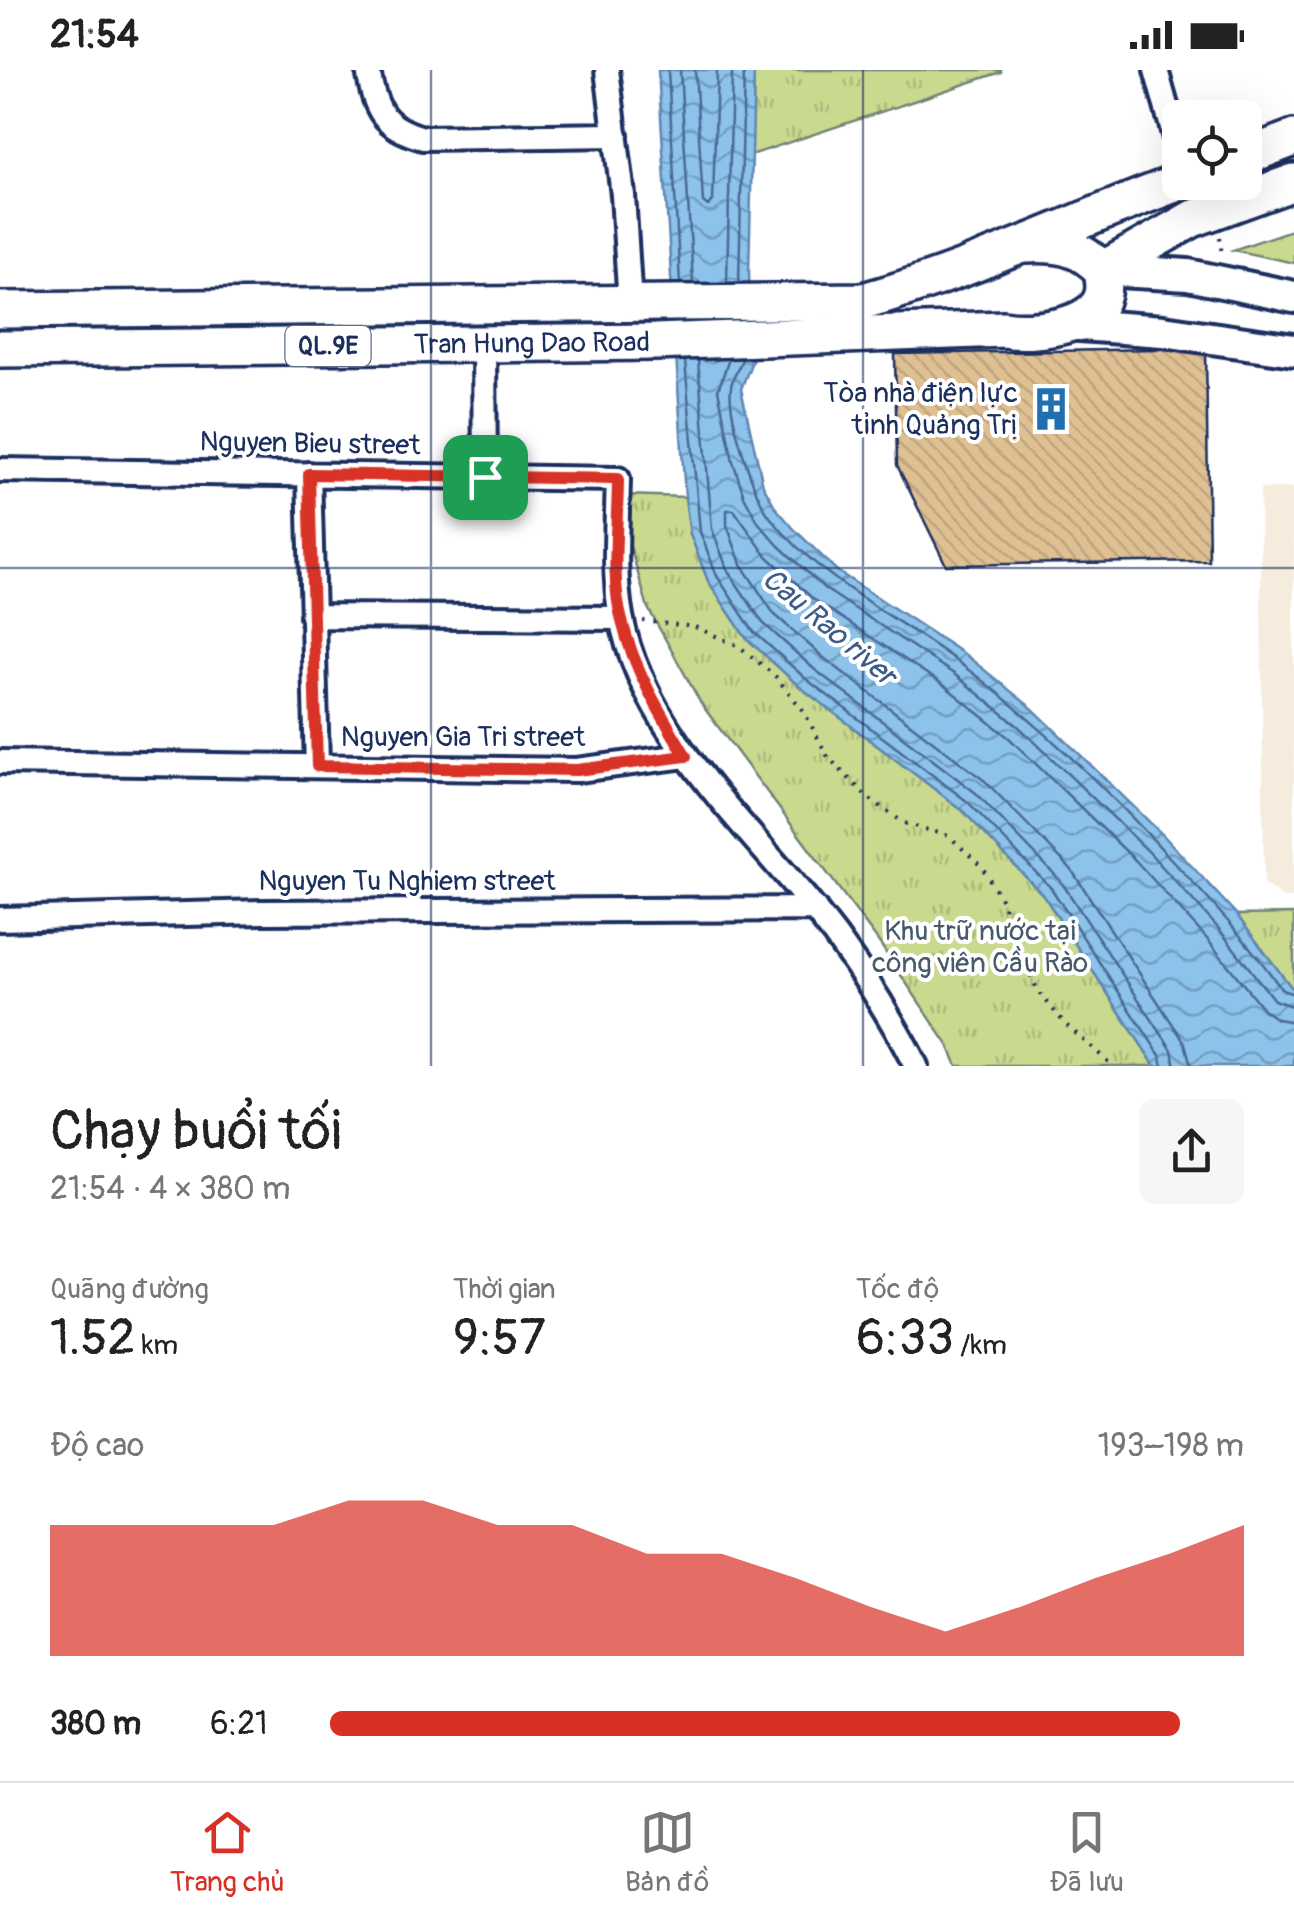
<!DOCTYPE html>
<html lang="vi">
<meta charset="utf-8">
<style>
:root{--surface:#fff;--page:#f6f6f6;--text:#222;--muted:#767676;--line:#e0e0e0;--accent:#d93025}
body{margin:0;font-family:Pangolin,sans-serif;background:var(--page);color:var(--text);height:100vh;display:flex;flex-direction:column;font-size:38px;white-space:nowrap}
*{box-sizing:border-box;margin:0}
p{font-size:32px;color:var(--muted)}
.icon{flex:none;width:55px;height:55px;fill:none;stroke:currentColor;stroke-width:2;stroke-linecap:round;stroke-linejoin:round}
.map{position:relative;height:996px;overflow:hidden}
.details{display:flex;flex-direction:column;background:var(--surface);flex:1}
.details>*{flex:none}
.fabs{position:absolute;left:1162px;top:30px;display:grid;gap:20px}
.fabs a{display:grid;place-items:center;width:100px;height:100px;border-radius:15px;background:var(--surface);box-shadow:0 10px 40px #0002;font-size:50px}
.pin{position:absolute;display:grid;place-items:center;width:85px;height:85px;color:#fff;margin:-42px;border-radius:20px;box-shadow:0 5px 15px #0006}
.round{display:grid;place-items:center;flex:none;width:105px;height:105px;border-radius:15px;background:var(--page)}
.head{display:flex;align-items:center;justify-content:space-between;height:170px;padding:0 50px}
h1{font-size:55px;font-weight:600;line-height:75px}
.metrics{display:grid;grid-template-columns:repeat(3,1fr);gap:15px;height:170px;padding:10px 50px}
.metrics div{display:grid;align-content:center}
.metrics b{font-size:50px;font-weight:600}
.metrics small{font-size:28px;font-weight:400}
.metrics p{font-size:28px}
.chart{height:280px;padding:20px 50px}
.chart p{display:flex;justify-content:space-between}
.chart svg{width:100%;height:180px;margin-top:10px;fill:var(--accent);opacity:.7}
ul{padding:0 50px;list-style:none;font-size:32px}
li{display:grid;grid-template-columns:160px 120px 1fr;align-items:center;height:75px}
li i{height:25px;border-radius:12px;background:var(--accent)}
.status{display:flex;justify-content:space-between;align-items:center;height:70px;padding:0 50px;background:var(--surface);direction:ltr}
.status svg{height:28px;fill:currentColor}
.dock{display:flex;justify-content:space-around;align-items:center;height:140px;border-top:2px solid var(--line);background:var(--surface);font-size:28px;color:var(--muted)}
.dock a{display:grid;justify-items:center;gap:5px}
.dock .selected{color:var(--accent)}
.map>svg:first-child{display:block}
.built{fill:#f5ecde}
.grass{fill:url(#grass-tufts);stroke:#728476;stroke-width:2.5}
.water{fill:url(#water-waves);stroke:#5f87b2;stroke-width:2.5}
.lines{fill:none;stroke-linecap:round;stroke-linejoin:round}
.shore{stroke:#496a96;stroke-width:2.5}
.building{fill:url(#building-back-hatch);stroke:#1b2f5e;stroke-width:2.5}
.minor-casing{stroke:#1b2f5e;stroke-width:30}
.secondary-casing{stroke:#1b2f5e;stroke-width:38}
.primary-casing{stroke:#1b2f5e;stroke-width:42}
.path{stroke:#1b2f5e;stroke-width:4;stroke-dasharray:2.5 8;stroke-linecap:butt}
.minor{stroke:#fff;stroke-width:22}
.secondary{stroke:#fff;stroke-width:30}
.primary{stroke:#fff;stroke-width:35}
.route-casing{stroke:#fff;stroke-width:20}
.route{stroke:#d93025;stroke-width:12}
.grid{fill:none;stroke:#1b2f5e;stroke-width:2.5;stroke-opacity:0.55}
.labels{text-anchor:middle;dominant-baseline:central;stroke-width:8;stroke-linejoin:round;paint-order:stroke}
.shield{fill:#fff;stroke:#5f6d8e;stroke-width:2.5}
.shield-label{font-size:25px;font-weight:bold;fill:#1b2f5e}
.street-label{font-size:28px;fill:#1b2f5e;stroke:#fff}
.poi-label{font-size:28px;fill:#1b2f5e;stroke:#fff;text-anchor:end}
.park-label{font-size:28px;fill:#465a6a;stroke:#fff}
.water-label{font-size:30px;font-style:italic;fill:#3d5b88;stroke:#fff}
</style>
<div class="status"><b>21:54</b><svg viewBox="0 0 49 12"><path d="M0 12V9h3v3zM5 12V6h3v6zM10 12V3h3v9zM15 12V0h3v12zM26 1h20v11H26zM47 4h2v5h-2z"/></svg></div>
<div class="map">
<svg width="1294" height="996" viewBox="0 0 1294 996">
<defs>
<pattern id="grass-tufts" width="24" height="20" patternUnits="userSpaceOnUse" patternTransform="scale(2.5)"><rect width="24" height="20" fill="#c9d98d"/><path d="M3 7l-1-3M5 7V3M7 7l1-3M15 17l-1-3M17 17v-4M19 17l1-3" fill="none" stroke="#acbb7c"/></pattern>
<pattern id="water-waves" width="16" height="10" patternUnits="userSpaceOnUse" patternTransform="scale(2.5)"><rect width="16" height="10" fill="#8dc2ea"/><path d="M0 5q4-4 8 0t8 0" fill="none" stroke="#729ec1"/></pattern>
<pattern id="building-back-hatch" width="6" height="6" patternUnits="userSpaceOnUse" patternTransform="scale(2.5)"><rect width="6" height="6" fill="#dec092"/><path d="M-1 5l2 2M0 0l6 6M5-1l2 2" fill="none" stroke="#bea580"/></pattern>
</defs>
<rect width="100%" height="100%" fill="#fff"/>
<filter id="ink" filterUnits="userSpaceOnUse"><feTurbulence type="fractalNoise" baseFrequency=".01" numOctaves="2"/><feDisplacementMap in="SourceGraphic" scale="20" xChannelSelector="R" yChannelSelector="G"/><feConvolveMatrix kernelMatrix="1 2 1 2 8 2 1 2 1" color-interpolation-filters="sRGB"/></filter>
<g filter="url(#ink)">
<path class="built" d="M1294 418V828H1283L1264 814 1260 419Z"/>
<path class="grass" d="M754 0H1001V2L751 85Z
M1294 159V193L1233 180Z
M624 425 685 427 690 464 708 511 746 568 800 617 962 740 1044 826 1155 996H957L948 975 878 871 702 635 648 538 630 476Z
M1294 844V921L1236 845Z"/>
<path class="water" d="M658 0H754L749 203 752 291 741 319 763 415 776 438 795 460 837 501 967 586 1033 639 1163 765 1236 844 1294 921V996H1155L1044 826 962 740 800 617 746 568 708 511 690 464 685 427Z"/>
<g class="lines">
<path class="shore" d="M668 0 680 213
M680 0 693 213
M695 0 703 132 708 136 713 131 717 0
M727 212 732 0
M739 212 744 0
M729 289 718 320 733 391 744 426 758 452 778 475 825 519 954 604 1018 656 1147 780 1219 859 1274 930 1294 937
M742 289C739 298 732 308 731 317 727 343 754 426 770 447 822 513 897 546 962 595 1043 656 1116 728 1184 803 1219 840 1253 878 1282 920L1294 924
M698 290 712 459 728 501 763 553 814 599 976 723 1060 810 1172 980 1175 996
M685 291 700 462 717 506 753 561 806 609 968 732 1051 818 1161 987 1163 996
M1191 996 1185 973 1071 799 985 711 824 588 774 544 741 494 727 455V440H734L766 485 813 529 945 616 1008 667 1136 791 1207 869 1264 940 1277 949 1294 952"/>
</g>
<path class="building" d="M1206 278 1209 491 946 495 897 395 895 284Z"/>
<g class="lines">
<g class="minor-casing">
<path id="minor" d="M368 0C375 40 383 57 423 68L616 65
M607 0 623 125 630 235
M1156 0 1180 86
M484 274 485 407
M0 400 618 409C617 454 613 502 621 546 639 655 745 754 812 836 853 886 887 939 916 996
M309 404 317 696
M312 546 621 548
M0 692 577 700 685 686
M0 849 262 842 815 839"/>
</g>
<g class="secondary-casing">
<path id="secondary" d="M1102 200 1188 205 1294 227
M1066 254 1163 261 1294 280"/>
</g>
<g class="primary-casing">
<g id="primary">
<path d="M1245 87 1294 68"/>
<path d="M1102 200 1192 149 1294 112"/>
<path d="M0 240 863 231C972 201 1074 151 1180 112"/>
<path id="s1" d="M0 279 655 272 1004 259C1030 264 1096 258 1103 224 1105 217 1103 207 1102 200 1081 177 1058 173 1027 175"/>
</g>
</g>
<path class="path" d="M1220 167 1222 187
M643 551 695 557 739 576 776 607 803 640 828 687 867 727 904 753 949 766 982 797 1002 830 1017 877 1038 921 1065 954 1113 996"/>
<use href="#minor" class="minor"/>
<use href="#secondary" class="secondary"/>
<use href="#primary" class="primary"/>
</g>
</g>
<g class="lines" filter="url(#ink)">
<g class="route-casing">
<path id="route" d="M309 404 618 409C618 454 610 507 622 551 634 600 660 643 686 686L577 700 317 696Z"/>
</g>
<use href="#route" class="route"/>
</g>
<path class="grid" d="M431 0V996M863 0V996M0 498H1294"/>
<defs>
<g id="building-bare" transform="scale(3.45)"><path d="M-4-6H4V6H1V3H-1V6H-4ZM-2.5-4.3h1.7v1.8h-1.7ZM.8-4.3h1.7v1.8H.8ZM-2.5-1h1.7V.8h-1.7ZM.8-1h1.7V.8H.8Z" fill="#1f6fb2" stroke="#fff" stroke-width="2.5" paint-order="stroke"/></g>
</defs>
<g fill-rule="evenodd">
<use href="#building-bare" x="1051" y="339"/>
</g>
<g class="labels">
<rect class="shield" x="285.5" y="256" width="85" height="40" rx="8"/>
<g class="shield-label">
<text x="328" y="276">QL.9E</text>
</g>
<g class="street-label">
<text stroke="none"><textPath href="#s1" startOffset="532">Tran Hung Dao Road</textPath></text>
<text transform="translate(310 374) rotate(1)">Nguyen Bieu street</text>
<text x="463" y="667">Nguyen Gia Tri street</text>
<text x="407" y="811">Nguyen Tu Nghiem street</text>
</g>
<g class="poi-label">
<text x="1018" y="323">Tòa nhà điện lực<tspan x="1018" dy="32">tỉnh Quảng Trị</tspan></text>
</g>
<g class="park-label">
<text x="980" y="861">Khu trữ nước tại<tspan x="980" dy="32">công viên Cầu Rào</tspan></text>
</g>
<g class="water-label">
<text transform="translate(829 557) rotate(40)">Cau Rao river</text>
</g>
</g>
</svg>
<div class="fabs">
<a><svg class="icon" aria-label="locate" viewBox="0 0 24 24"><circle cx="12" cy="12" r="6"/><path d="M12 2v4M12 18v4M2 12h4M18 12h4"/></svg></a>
</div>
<div class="pin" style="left:485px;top:407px;background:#1e9e55"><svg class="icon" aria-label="arrive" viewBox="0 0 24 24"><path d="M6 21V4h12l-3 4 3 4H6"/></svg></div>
</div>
<section class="details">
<div class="head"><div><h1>Chạy buổi tối</h1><p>21:54 · 4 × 380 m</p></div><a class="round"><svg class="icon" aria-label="share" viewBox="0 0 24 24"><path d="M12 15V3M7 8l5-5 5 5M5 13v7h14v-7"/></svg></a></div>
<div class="metrics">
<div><p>Quãng đường</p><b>1.52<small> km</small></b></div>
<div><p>Thời gian</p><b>9:57</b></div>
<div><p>Tốc độ</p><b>6:33<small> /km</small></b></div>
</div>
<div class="chart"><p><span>Độ cao</span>193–198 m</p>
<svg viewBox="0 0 160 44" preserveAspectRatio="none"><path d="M0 44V12L10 12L20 12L30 12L40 6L50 6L60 12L70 12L80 19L90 19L100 25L110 32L120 38L130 32L140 25L150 19L160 12V44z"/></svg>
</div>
<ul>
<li><b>380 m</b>6:21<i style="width:93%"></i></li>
</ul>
</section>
<nav class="dock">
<a class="selected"><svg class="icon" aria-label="home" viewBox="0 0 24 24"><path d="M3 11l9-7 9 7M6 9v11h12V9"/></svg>Trang chủ</a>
<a><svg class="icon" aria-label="map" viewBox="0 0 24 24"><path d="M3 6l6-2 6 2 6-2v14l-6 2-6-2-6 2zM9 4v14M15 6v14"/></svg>Bản đồ</a>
<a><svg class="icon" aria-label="saved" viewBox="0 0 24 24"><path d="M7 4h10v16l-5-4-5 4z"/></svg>Đã lưu</a>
</nav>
